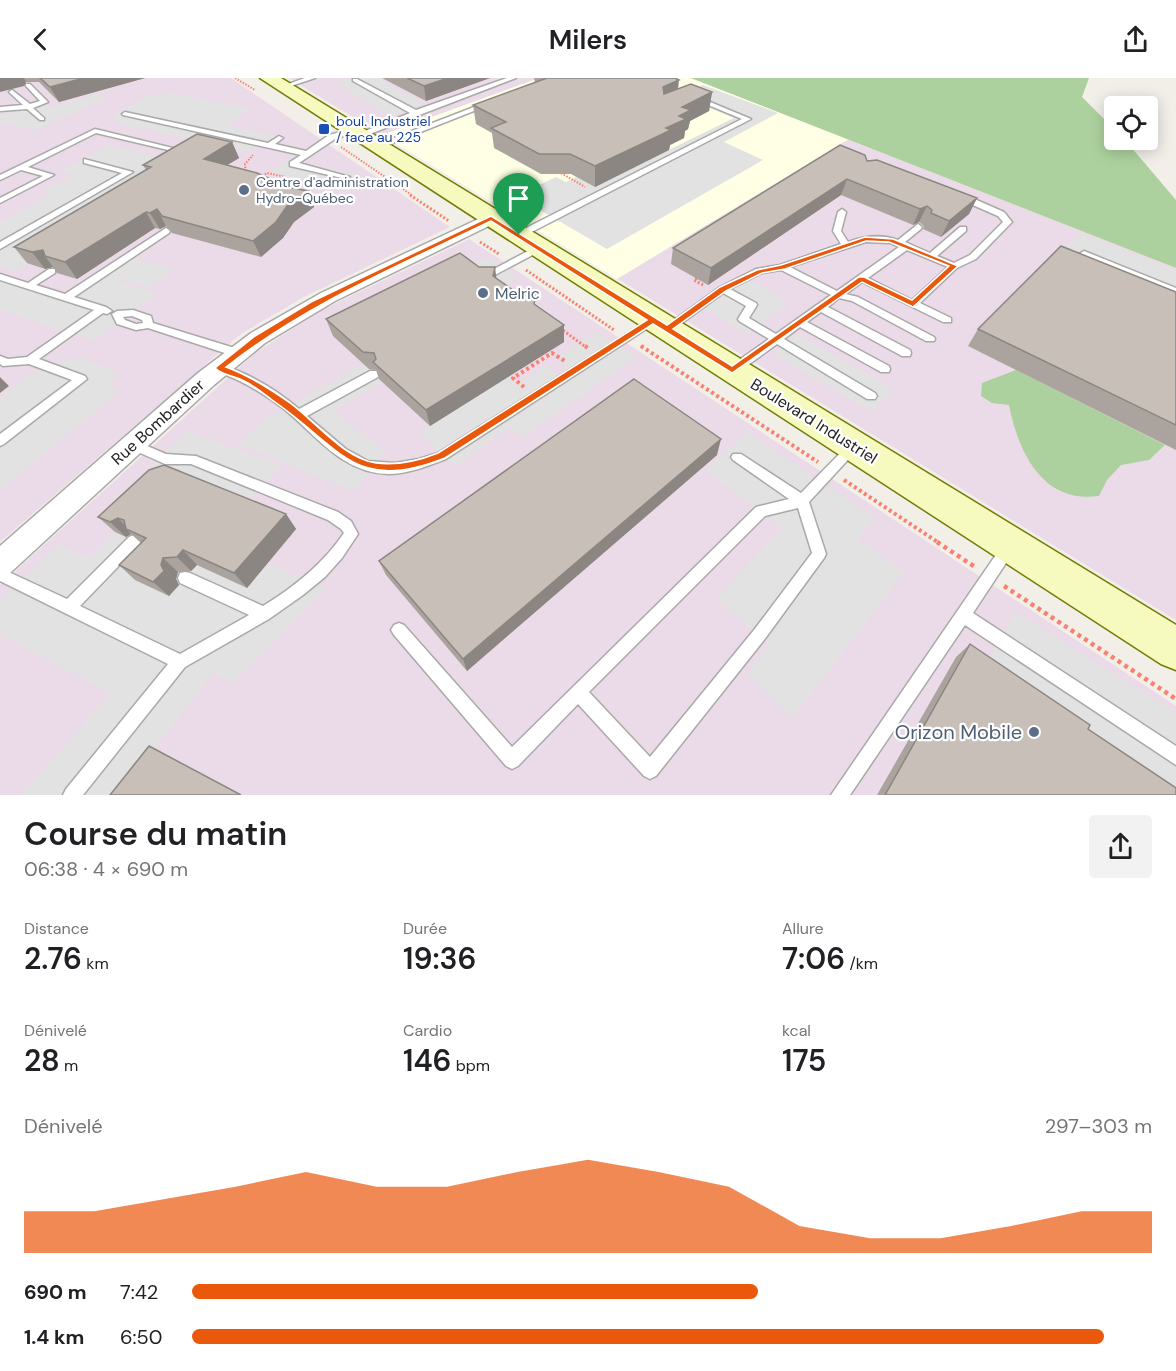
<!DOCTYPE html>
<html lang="fr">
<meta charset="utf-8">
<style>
:root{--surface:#fff;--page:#f2f2f2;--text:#202124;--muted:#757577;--accent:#ea580c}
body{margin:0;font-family:"DM Sans",sans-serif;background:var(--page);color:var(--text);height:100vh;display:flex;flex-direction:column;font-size:22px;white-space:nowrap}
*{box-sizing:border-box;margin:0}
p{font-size:20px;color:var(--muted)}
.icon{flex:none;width:33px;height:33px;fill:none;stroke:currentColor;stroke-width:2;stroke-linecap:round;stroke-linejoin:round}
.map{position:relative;height:717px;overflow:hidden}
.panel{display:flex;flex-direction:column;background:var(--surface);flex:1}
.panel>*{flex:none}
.fabs{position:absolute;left:1104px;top:18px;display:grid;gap:12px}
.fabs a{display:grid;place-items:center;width:54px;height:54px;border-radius:6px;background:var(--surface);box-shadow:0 3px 15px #0003;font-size:30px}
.pin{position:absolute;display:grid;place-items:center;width:51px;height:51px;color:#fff;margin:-62px -26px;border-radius:50% 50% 50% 0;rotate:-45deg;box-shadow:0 0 6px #0007}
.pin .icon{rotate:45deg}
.round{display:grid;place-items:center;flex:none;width:63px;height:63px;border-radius:6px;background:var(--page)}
.overview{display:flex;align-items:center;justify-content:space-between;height:102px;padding:0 24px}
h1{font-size:33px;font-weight:600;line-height:45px}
.figures{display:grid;grid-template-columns:repeat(3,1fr);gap:9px;height:102px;padding:6px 24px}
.figures div{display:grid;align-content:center}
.figures b{font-size:30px;font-weight:600}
.figures small{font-size:16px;font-weight:400}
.figures p{font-size:16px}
.chart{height:168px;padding:12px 24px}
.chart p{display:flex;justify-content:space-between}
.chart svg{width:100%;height:108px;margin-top:6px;fill:var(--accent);opacity:.7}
ul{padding:0 24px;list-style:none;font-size:20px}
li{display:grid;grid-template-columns:96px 72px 1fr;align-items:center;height:45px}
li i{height:15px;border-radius:8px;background:var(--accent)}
header{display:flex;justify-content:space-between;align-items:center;height:78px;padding:0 24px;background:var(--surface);font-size:27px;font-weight:600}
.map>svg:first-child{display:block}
.industrial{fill:#ebdbe8}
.education{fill:#ffffe5}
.forest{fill:#add19e}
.parking{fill:#e2e2e2}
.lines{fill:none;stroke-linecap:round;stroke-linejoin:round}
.lane-casing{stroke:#a9a9a9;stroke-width:3}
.street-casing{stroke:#a9a9a9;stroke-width:3}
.secondary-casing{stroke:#707d05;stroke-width:3}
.path-far3{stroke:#fa8072;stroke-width:2;stroke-dasharray:1.5 1.5;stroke-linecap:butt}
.path-far2{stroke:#fa8072;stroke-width:3;stroke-dasharray:2 2;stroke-linecap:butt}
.path-far1{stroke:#fa8072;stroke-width:4;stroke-dasharray:3 3;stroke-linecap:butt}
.path{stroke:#fa8072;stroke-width:4.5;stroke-dasharray:4 4;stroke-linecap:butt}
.lane{fill:#fff;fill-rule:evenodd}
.street{fill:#fff;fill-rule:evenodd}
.secondary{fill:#f7fabf;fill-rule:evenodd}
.wall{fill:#aba49e}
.shaded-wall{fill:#8b8681}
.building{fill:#c7bfb8;stroke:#8b8681;stroke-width:1.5}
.route{fill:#ea580c;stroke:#fff;stroke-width:1.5;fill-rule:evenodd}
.transit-dot{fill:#1a4fb4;stroke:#fff;stroke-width:2}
.service-dot{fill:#5c6f8a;stroke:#fff;stroke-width:2}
.labels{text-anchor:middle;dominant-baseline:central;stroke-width:4.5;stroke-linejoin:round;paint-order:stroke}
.far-transit-label{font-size:14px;fill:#164399;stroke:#fff;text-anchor:start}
.far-service-label{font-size:14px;fill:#4e5e75;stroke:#fff;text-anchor:start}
.service-label{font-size:16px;fill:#4e5e75;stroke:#fff;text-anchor:start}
.street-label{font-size:16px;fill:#222;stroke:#fff}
.near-service-label{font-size:20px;fill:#4e5e75;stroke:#fff;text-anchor:end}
</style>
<header><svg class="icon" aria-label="back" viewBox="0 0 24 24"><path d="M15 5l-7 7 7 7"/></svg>Milers<svg class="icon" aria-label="share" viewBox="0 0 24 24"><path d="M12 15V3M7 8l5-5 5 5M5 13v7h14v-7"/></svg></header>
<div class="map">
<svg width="1176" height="717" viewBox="0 0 1176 717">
<rect width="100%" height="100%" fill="#f2efe9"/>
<path class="industrial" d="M0 0H231L450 149 304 219 241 256 0 464Z
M289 0H691L1176 190V542Z
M469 161 1176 628V717H0V507L255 275 322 232Z"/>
<path class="education" d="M539 0H690L849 61 617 201 382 57Z"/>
<path class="forest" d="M691 0H1089L1082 19 1114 51V62H1125L1176 122V190Z
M1016 292 1165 367 1149 382 1121 387 1107 402 1099 418C1042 426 1018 373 1009 327L992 325 981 318 982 305Z"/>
<path class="parking" d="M350 0H376L425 26 392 38 336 5Z
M703 7 778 35 724 64 763 82 607 171 516 118 556 99 566 104 576 99 595 108 734 40 679 17Z
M171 15 250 31 226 47 276 58 247 74 114 44 116 35 150 18Z
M100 16 106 20 34 53 13 46 0 47V36L45 24 51 30Z
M110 67 175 82 160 105 15 193 0 188V144L51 116 43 113 74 97 61 93Z
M289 81 358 97 335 109 270 94Z
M1080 155 1176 192V237L1050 184Z
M129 178 174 191 149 209 121 201 118 203 157 216 93 262 0 232V199L66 220Z
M488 179 518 200 504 207 466 190Z
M746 200 788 224 748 256 699 228Z
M597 254 636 279 522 359 510 349 454 389 419 355 510 298 519 305 546 288 557 296 568 288 557 280Z
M797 256 894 311 872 334 774 276Z
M77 279 120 295 106 307 120 313 0 412V319L44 287Z
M363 286 383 304 333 333 386 373 354 413 238 366 265 341Z
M187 353 281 387 246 425 151 387Z
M747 354 874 440 857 461 904 494 792 640 747 596 769 566 716 520 783 450 705 392Z
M115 454 161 474 169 517 197 487 247 509 267 485 325 511 232 606 214 594 118 717H21L111 615 0 557V522L59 466 90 480Z
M1014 533 1176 635V717L981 593 1001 563Z"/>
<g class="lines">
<g class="lane-casing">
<path id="lane" d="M305 0H315L285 10 280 9Z
M507 0H516L362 59 355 57 410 35 353 3V1H357L416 32Z
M26 6H30L48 24 33 30 44 40V42H40L27 31 0 33V29L23 27 10 15 9 14 12 12 30 26 40 23 26 8Z
M694 19H698L751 41 522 159H516V155L742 41 694 21Z
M487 24 490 26 489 27 380 70 373 68Z
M125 34 268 65 279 58 283 60 275 66 306 73 329 57 355 50V54L335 61 299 85 350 99 346 101 290 88V84L301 77 123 37 122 36Z
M95 51 189 74 185 76 96 55 28 89 54 97 0 125V120L43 98 21 92 0 102V97Z
M84 81 133 94 0 171V164L122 95 84 85Z
M959 117H965L1004 134 1012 144 976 181 957 190 920 225 951 240V244H943L862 204 846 216 858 219 934 259 935 261 934 263H926L852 223 839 220 828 229 910 272 911 275 910 278H902L821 234 807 244 889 288 890 291 889 294H881L800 249 784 261 875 315 877 318 875 321H867L777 266 737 295H729L728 292 729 289 769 261 739 243 738 241 746 228 723 215 671 253 667 254 662 251 720 209 756 191 780 187 841 166 833 153 838 134 842 131 846 134 841 153 848 164C864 158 882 156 898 162L918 146 922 149 921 151 905 164 930 175 960 149H966V153L937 178 954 185 970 177 1003 144 998 138 959 121ZM866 164 890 165 899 169 837 213 790 189ZM907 172 948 189 912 222 868 200ZM781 192 831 217 776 256 749 240 757 227 756 225 730 211 762 195Z
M166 150 170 153 169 155 74 219 106 229 112 233 107 236 103 235 39 281 85 298 87 301 4 366 0 368V356L72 302 29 286 3 288 0 286V278L8 281 27 279 94 232 0 202V196L28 205 49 191H55V195L36 207 65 216Z
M539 167 542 168V172L489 200 486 201 481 198Z
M1084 173 1176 210V216L1081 178 1079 176Z
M133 232 151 238 153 245 241 272 242 275 237 279 148 250 136 252 117 246 112 236 117 233ZM132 238 142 242 143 245 136 246 125 242 123 239Z
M653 239 657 240V244L446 381C428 388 408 396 388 396 342 395 316 357 284 331 263 315 240 301 215 293L214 290 219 286C248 295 276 311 299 331L370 293H378L380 296 378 299 307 338 346 371 368 383 395 385 419 381 438 375Z
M133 362 166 376 196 378 338 434 351 443 358 456 342 480 325 499 303 517 269 541 185 589 83 717H63L66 711 168 586 0 503V490L67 521 129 459 134 457 139 459 141 463 139 467 80 528 180 576 249 537 180 505 178 500 180 495 185 494 190 495 263 528C294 509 323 486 344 455L341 451 328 442 191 386H165L129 370 127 367 129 364Z
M853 364 857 366 859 369 857 372 809 424 826 476 824 480 764 562 656 698 650 701 644 698 578 626 518 688 512 691 506 688 394 557 391 552 394 547 399 545 404 547 512 669 756 429 789 421 733 382 731 379 733 376H741L801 415 849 366ZM798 430 812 475 754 552 650 679 589 614 765 438Z
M1009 463 1014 465 1016 469 1014 473 973 535 1176 668V687L965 547 850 717H831L1004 465Z"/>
</g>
<g class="street-casing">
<path id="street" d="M491 135 497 136 500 140 497 144 335 223 265 265 214 307 10 495 0 499V468L198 295 251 255 321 215Z"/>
</g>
<g class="secondary-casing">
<path id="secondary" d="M260 0H281L1176 547V592L1161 586Z"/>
</g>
<path class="path-far3" d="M235 0 255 12
M341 69 413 118
M563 93 561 95 585 109
M246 96 245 86 253 77
M260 100 267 95 286 99"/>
<path class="path-far2" d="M410 117 449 143
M480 164 499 176
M526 192 614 252
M697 200 694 202 703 207
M560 250 587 270
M641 268 643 270"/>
<path class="path-far1" d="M585 268 588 270
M641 268 818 384
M524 309 513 300 552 275 565 283
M844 402 939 465"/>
<path class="path" d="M937 464 975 489
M1004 508 1176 621"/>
<use href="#lane" class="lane"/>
<use href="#street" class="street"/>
<use href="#secondary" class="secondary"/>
</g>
<path class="wall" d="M0 0H145L59 24 39 4H26L24 8Z
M382 0H490L426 23Z
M534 0H675L678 11 712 14 709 33 690 43 688 51 685 53 684 60 670 67 669 72 595 109 571 96H541L494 70 492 55 476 46 473 27 535 5Z
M232 64 239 80 227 87 314 129 294 144 283 160 261 179 172 155 166 148 160 151 155 150 77 201 57 195 53 189 45 191 27 185 14 169 146 92 143 87Z
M867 83 977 120 969 136 941 159 923 151 924 148 919 144 913 147 841 117 708 207 671 186 673 170Z
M496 200 537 228 564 264 430 348 379 301 376 292 369 291 333 258 326 241Z
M1176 214V372L968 268 978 251Z
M717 377 467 593 386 497 379 483Z
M286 436 296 451 247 510 197 487 191 493 178 494 176 501 179 507 169 518 135 502 119 487 141 465 131 456 126 459 115 454 98 439Z
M970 566 1176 717H877L956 579Z"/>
<path class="shaded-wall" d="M0 0H24L26 4 24 8 0 14Z
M84 0H145L59 24 50 9Z
M448 0H490L426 23 424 8Z
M679 2 677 20 661 28 663 9Z
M712 14 709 33 690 43 688 51 685 53 684 60 670 67 669 72 595 109V88L666 50 682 29Z
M232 64 239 80 211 97 204 81Z
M847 101 841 117 708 207 711 190Z
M308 113 314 129 294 144 283 160 261 179 253 163 287 128Z
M977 120 969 136 941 159 949 143Z
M927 128 919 144 913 147 920 131Z
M157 131 166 148 160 151 150 135Z
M146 134 155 150 77 201 65 184Z
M43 172 45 178 53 189 45 191 32 174Z
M495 189 497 205 493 198Z
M564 247V264L430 348 426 332Z
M0 299 9 308 0 315Z
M721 361 717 377 467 593 463 581Z
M286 436 296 451 247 510 234 495Z
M118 440 131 453 126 451 131 456 126 459 110 444Z
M183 472 197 487 191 493 177 479Z
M163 480 178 494 176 501 179 507 169 518 153 504Z"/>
<path class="building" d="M40 0H84L50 9Z
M407 0H448L424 8Z
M547 0H675L679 2 663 9 664 16 691 6 712 14 682 29 691 32 679 38 686 41 666 50 671 52 595 88 570 76H539L491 50 506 44 473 27Z
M197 56 232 64 204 81 257 95 288 109 308 113 287 128 276 144 253 163 162 138 157 131 150 135 146 134 65 184 45 178 43 172 32 174 14 169 151 89 143 87Z
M840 67 865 77 867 83 877 82 977 120 949 143 931 135 932 132 927 128 920 131 847 101 711 190 673 170Z
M1061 168 1176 214V347L978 251Z
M460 175 479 189H495L493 198 520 217H536L534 226 564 247 426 332 373 284 376 281 374 275 363 274 326 241Z
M634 301 721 361 463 581 379 483Z
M164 387 286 436 234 495 183 472 177 479 163 480 161 487 164 493 153 504 119 487 146 460 126 451 124 442 118 440 110 444 98 439 149 392Z
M970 566 1090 647 1088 651 1176 710V717H885Z
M149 668 241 717H110Z"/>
<path class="route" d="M491 138 667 247 720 209 757 192 781 187 865 159 893 161 958 188 913 229 862 204 732 295 653 246 445 380C355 416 341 370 275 324 265 317 255 308 244 303 235 298 222 297 215 290L255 258 311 224ZM491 143 647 242 438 375C418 383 398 388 376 385 343 380 316 344 290 325 269 310 250 298 226 289 306 226 400 187 491 143ZM866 163 889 164 949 188 912 222 864 199H859L732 288 673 251 726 213 762 195 785 191Z"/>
<rect class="transit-dot" x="318" y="45" width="12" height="12" rx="3"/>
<g class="service-dot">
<circle cx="244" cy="112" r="6"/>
<circle cx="483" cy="215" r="6"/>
<circle cx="1034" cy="654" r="6"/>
</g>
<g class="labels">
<g class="far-transit-label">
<text x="336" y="43">boul. Industriel<tspan x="336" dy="16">/ face au 225</tspan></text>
</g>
<g class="far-service-label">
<text x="256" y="104">Centre d'administration<tspan x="256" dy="16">Hydro-Québec</tspan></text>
</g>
<g class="service-label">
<text x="495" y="215">Melric</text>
</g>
<g class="street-label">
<text transform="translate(814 343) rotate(32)">Boulevard Industriel</text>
<text transform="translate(158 344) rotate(-42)">Rue Bombardier</text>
</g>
<g class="near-service-label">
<text x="1022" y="654">Orizon Mobile</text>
</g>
</g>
</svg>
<div class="fabs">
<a><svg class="icon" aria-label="locate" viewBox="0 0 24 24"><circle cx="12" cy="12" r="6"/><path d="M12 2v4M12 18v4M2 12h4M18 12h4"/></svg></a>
</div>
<div class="pin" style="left:519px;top:157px;background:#1e9e55"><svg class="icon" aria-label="arrive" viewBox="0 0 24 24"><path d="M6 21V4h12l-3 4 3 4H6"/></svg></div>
</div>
<section class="panel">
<div class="overview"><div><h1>Course du matin</h1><p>06:38 · 4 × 690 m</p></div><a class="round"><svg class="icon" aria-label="share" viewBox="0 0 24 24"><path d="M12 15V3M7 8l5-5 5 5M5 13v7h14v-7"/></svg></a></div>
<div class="figures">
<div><p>Distance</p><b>2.76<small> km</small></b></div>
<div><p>Durée</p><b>19:36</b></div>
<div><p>Allure</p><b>7:06<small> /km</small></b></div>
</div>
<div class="figures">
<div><p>Dénivelé</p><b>28<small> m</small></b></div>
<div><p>Cardio</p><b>146<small> bpm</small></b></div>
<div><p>kcal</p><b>175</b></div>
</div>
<div class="chart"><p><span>Dénivelé</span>297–303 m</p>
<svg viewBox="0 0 160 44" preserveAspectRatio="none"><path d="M0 44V27L10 27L20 22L30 17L40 11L50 17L60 17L70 11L80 6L90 11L100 17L110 33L120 38L130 38L140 33L150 27L160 27V44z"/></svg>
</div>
<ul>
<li><b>690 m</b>7:42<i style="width:59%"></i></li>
<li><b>1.4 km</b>6:50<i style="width:95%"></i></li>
</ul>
</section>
